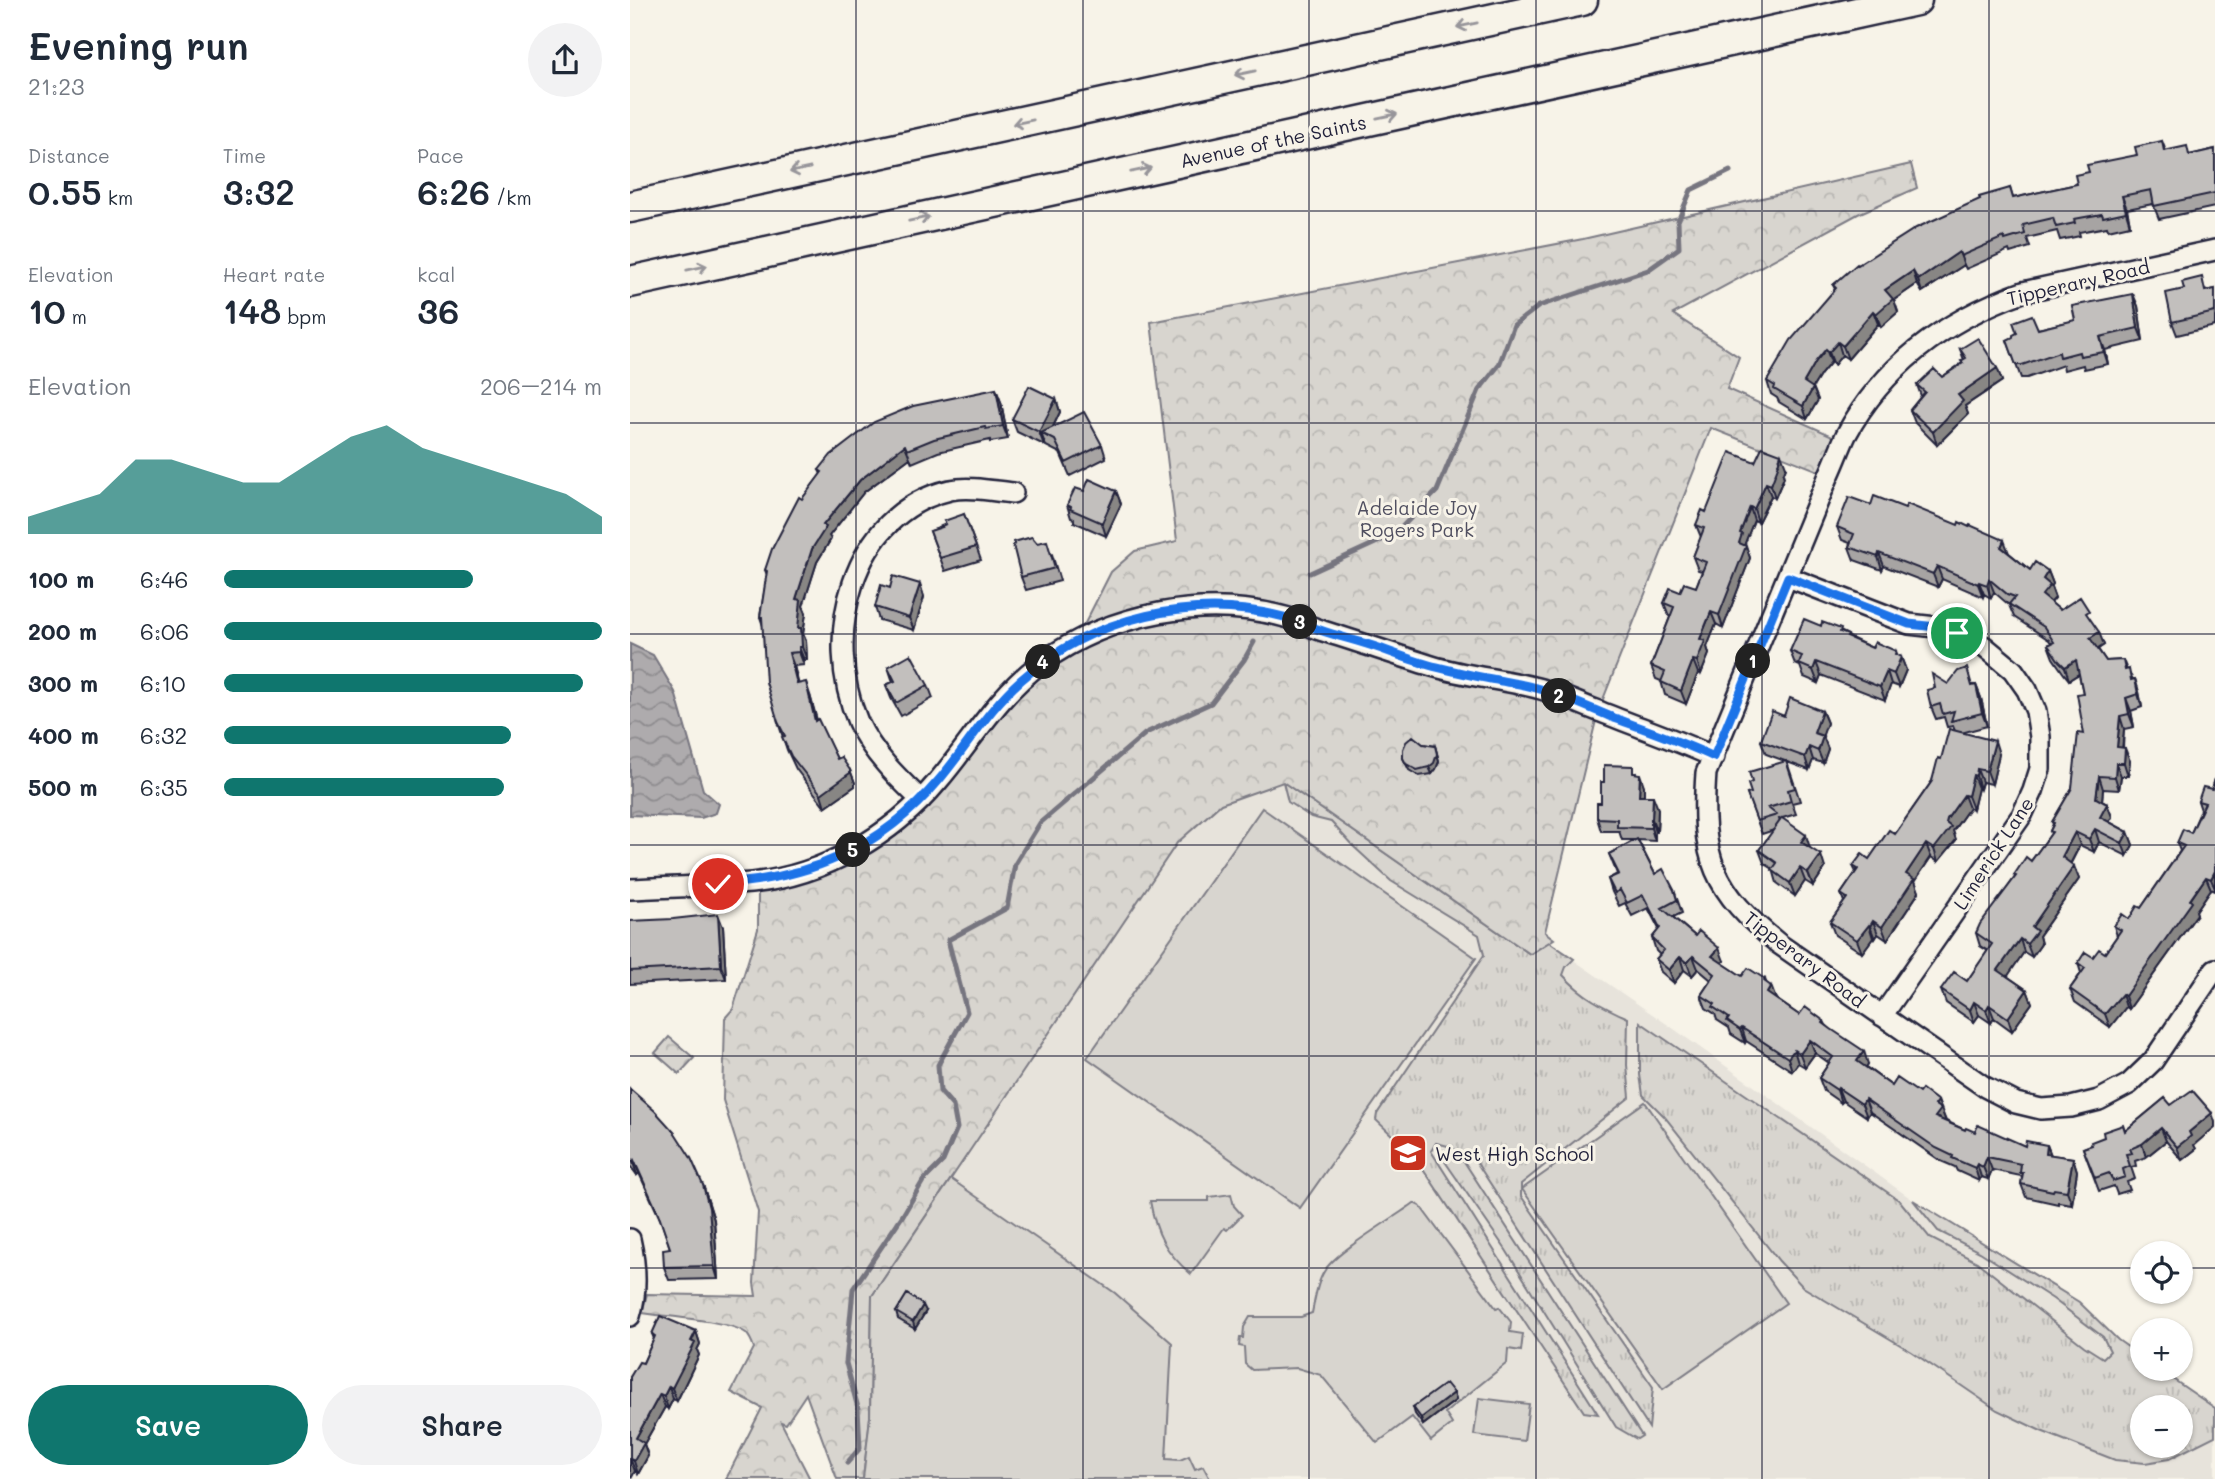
<!DOCTYPE html>
<meta charset="utf-8">
<style>
:root{--surface:#fff;--page:#f2f2f3;--text:#1f2937;--muted:#747a83;--accent:#0f766e}
body{margin:0;font-family:Mali,sans-serif;background:var(--page);color:var(--text);height:100vh;display:flex;flex-direction:column;font-size:26px;white-space:nowrap}
*{box-sizing:border-box;margin:0}
p{font-size:23px;color:var(--muted)}
.icon{flex:none;width:38px;height:38px;fill:none;stroke:currentColor;stroke-width:2;stroke-linecap:round;stroke-linejoin:round}
.map{position:relative;flex:1;overflow:hidden}
.drawer{display:flex;flex-direction:column;background:var(--surface);width:630px}
.drawer>*{flex:none}
.fabs{position:absolute;left:1500px;top:1241px;display:grid;gap:14px}
.fabs a{display:grid;place-items:center;width:63px;height:63px;border-radius:50%;background:var(--surface);box-shadow:0 2px 5px #0004;font-size:35px}
.pin{position:absolute;display:grid;place-items:center;width:60px;height:60px;color:#fff;margin:-30px;border:4px solid #fff;border-radius:50%;box-shadow:0 2px 7px #0007}
.km{position:absolute;width:35px;height:35px;margin:-18px;border-radius:50%;background:#222;color:#fff;font-size:19px;line-height:35px;text-align:center}
.round{display:grid;place-items:center;flex:none;width:74px;height:74px;border-radius:37px;background:var(--page)}
.overview{display:flex;align-items:center;justify-content:space-between;height:119px;padding:0 28px}
h1{font-size:38px;font-weight:600;line-height:52px}
.stats{display:grid;grid-template-columns:repeat(3,1fr);gap:10px;height:119px;padding:7px 28px}
.stats div{display:grid;align-content:center}
.stats b{font-size:35px;font-weight:600}
.stats small{font-size:19px;font-weight:400}
.stats p{font-size:19px}
.chart{height:196px;padding:14px 28px}
.chart p{display:flex;justify-content:space-between}
.chart svg{width:100%;height:126px;margin-top:7px;fill:var(--accent);opacity:.7}
.primary-button{display:flex;gap:14px;margin-top:auto;padding:14px 28px}
.primary-button a{flex:1;height:80px;border-radius:42px;background:var(--accent);color:#fff;font-size:28px;font-weight:600;line-height:80px;text-align:center}
.primary-button a+a{background:var(--page);color:var(--text)}
ul{padding:0 28px;list-style:none;font-size:23px}
li{display:grid;grid-template-columns:112px 84px 1fr;align-items:center;height:52px}
li i{height:18px;border-radius:9px;background:var(--accent)}
main{display:flex;flex:1;min-height:0}
.map>svg:first-child{display:block}
.built{fill:#e7e3db;fill-rule:evenodd}
.grass{fill:url(#grass-tufts);stroke:#7d7c85;stroke-width:2;fill-rule:evenodd}
.forest{fill:url(#forest-crowns);stroke:#7d7c85;stroke-width:2}
.garden{fill:#d8d5cf;stroke:#7d7c85;stroke-width:2}
.water{fill:url(#water-waves);stroke:#76747f;stroke-width:2}
.lines{fill:none;stroke-linecap:round;stroke-linejoin:round}
.stream{stroke:#76747f;stroke-width:5}
.minor-casing{stroke:#22223b;stroke-width:24}
.highway-casing{stroke:#22223b;stroke-width:35}
.minor{stroke:#f7f3e8;stroke-width:19}
.highway{stroke:#f7f3e8;stroke-width:30}
.wall{fill:#a7a4a3;stroke:#22223b;stroke-width:2}
.shaded-wall{fill:#888684;stroke:#22223b;stroke-width:2}
.building{fill:#c2bfbd;stroke:#22223b;stroke-width:2}
.oneway{stroke:#97959a}
.route-casing{stroke:#fff;stroke-width:14}
.route{stroke:#1a73e8;stroke-width:9}
.grid{fill:none;stroke:#22223b;stroke-width:2;stroke-opacity:0.55}
.labels{text-anchor:middle;dominant-baseline:central;stroke-width:6;stroke-linejoin:round;paint-order:stroke}
.street-label{font-size:19px;fill:#22223b;stroke:#f7f3e8}
.park-label{font-size:19px;fill:#504f60;stroke:#f7f3e8}
.poi-label{font-size:19px;fill:#22223b;stroke:#f7f3e8;text-anchor:start}
</style>
<main>
<section class="drawer">
<div class="overview"><div><h1>Evening run</h1><p>21:23</p></div><a class="round"><svg class="icon" aria-label="share" viewBox="0 0 24 24"><path d="M12 15V3M7 8l5-5 5 5M5 13v7h14v-7"/></svg></a></div>
<div class="stats">
<div><p>Distance</p><b>0.55<small> km</small></b></div>
<div><p>Time</p><b>3:32</b></div>
<div><p>Pace</p><b>6:26<small> /km</small></b></div>
</div>
<div class="stats">
<div><p>Elevation</p><b>10<small> m</small></b></div>
<div><p>Heart rate</p><b>148<small> bpm</small></b></div>
<div><p>kcal</p><b>36</b></div>
</div>
<div class="chart"><p><span>Elevation</span>206–214 m</p>
<svg viewBox="0 0 160 44" preserveAspectRatio="none"><path d="M0 44V38L10 34L20 30L30 18L40 18L50 22L60 26L70 26L80 18L90 10L100 6L110 14L120 18L130 22L140 26L150 30L160 38V44z"/></svg>
</div>
<ul>
<li><b>100 m</b>6:46<i style="width:66%"></i></li>
<li><b>200 m</b>6:06<i style="width:100%"></i></li>
<li><b>300 m</b>6:10<i style="width:95%"></i></li>
<li><b>400 m</b>6:32<i style="width:76%"></i></li>
<li><b>500 m</b>6:35<i style="width:74%"></i></li>
</ul>
<div class="primary-button"><a>Save</a><a>Share</a></div>
</section>
<div class="map">
<svg width="1585" height="1479" viewBox="0 0 1585 1479">
<defs>
<pattern id="grass-tufts" width="24" height="20" patternUnits="userSpaceOnUse" patternTransform="scale(1.75)"><rect width="24" height="20" fill="#d8d5cf"/><path d="M3 7l-1-3M5 7V3M7 7l1-3M15 17l-1-3M17 17v-4M19 17l1-3" fill="none" stroke="#b9b7b3"/></pattern>
<pattern id="forest-crowns" width="20" height="18" patternUnits="userSpaceOnUse" patternTransform="scale(1.75)"><rect width="20" height="18" fill="#d8d5cf"/><path d="M2 6a3 3 0 1 1 6 0M12 15a3 3 0 1 1 6 0" fill="none" stroke="#b9b7b3"/></pattern>
<pattern id="water-waves" width="16" height="10" patternUnits="userSpaceOnUse" patternTransform="scale(1.75)"><rect width="16" height="10" fill="#aeabad"/><path d="M0 5q4-4 8 0t8 0" fill="none" stroke="#8d8b8e"/></pattern>
</defs>
<rect width="100%" height="100%" fill="#f7f3e8"/>
<filter id="ink" filterUnits="userSpaceOnUse"><feTurbulence type="fractalNoise" baseFrequency=".0143" numOctaves="2"/><feDisplacementMap in="SourceGraphic" scale="14" xChannelSelector="R" yChannelSelector="G"/><feConvolveMatrix kernelMatrix="1 2 1 2 8 2 1 2 1" color-interpolation-filters="sRGB"/></filter>
<g filter="url(#ink)">
<path class="built" d="M674 775 1044 1029 1283 1200 1449 1302 1488 1340 1512 1357V1368L1528 1369 1585 1408V1479H233L240 1417 242 1296 547 843 591 804ZM1512 1407H1550V1446H1512Z"/>
<path class="grass" d="M653 782 900 954 919 942 944 959 936 967 933 975C952 996 973 1007 998 1018L997 1065 1000 1097 891 1184V1196L1023 1387 1019 1428 845 1160 818 1146 806 1143 801 1151 968 1414 954 1412 786 1158 746 1120 747 1114 854 955 849 935 761 881 723 846 701 822 681 817 658 802Z
M1010 1022 1270 1201 1300 1238 1347 1262 1454 1346 1473 1358 1480 1351 1473 1337 1423 1299 1350 1252 1308 1231 1283 1200 1449 1302 1488 1340 1512 1357V1368L1528 1369 1585 1408V1436L1539 1459 1515 1463 1485 1460 1411 1431 1367 1410 1282 1352 1173 1287 1149 1261 1034 1116 1013 1095 1010 1075ZM1550 1407V1446H1512V1407Z
M807 1150 817 1151 835 1163 1012 1436 1007 1439 986 1427 876 1250Z"/>
<path class="forest" d="M1281 164 1287 188 1228 214 1043 314 1109 357 1097 389 1214 441 1199 475 1081 428 968 712 915 932 924 939 900 954 653 782 591 804 547 843 242 1296 240 1417 233 1479H207L176 1394 156 1424 151 1422 180 1479H96L132 1408 101 1392 124 1348C122 1342 120 1337 116 1333 99 1320 36 1317 12 1313L17 1294 126 1296 124 1283 128 1212 93 1100 95 1018 103 1009 128 929V881L161 875 263 825 362 709 446 641 481 572 505 551 547 541 521 322 953 239Z
M39 1037 64 1058 49 1074 25 1053Z"/>
<path class="garden" d="M632 808 846 958 670 1208 457 1058Z
M1015 1102 1156 1303 1033 1389 892 1189Z
M321 1179 485 1293 542 1343 536 1459 550 1460 559 1456 565 1469 573 1466 580 1479H233L240 1417 242 1296Z
M601 1194 604 1206 612 1215 597 1230 594 1228 561 1274C535 1252 526 1234 520 1201H579V1197Z
M784 1203 790 1206 866 1308 869 1307 881 1322 880 1332 893 1334 891 1351 878 1349 877 1363 815 1413 822 1424 801 1441 782 1417 747 1443 691 1375 667 1368 622 1370 615 1364 614 1347 609 1346 610 1338H613L614 1327 620 1317H671L682 1313C685 1299 687 1282 695 1270 707 1251 764 1218 784 1203Z
M849 1398 899 1404 894 1441 844 1435Z"/>
<path class="water" d="M0 644 23 655 45 692 73 790 89 804 86 813 71 818 0 815Z"/>
<g class="lines">
<path class="stream" d="M680 573 765 534 807 491 849 390 869 365 884 325 909 306 1018 270 1049 248 1048 221 1061 190 1100 171
M217 1463 230 1448 228 1408 216 1363 223 1289 273 1215 293 1181 313 1161 327 1128 323 1106 310 1091 308 1065 337 1012 318 940 377 908 385 864 410 823 516 733 581 703 614 660 624 642"/>
<g class="minor-casing">
<path id="minor" d="M1585 250 1393 292C1317 319 1255 363 1216 435 1210 448 1205 462 1199 475L1076 773C1070 858 1083 891 1149 944L1355 1087 1386 1103 1411 1109 1441 1107 1469 1100 1499 1084 1523 1061 1585 969
M1158 577 1279 624 1306 627 1327 633 1354 646 1383 670 1397 690 1406 711 1410 737V769L1403 791 1392 815 1252 1016
M291 800C267 777 242 753 228 722 192 638 220 513 320 490 340 486 363 491 383 493
M0 889C40 887 81 886 121 883 193 876 262 836 308 781 344 739 365 698 411 663 481 612 576 595 659 618 670 622 681 627 693 631 729 642 766 655 802 666 835 676 870 679 903 687 926 692 949 704 971 712 1008 727 1047 740 1084 757
M0 1239C6 1265 8 1290 0 1316"/>
</g>
<g class="highway-casing">
<path id="highway" d="M0 207 952 0
M0 282 1286 0"/>
</g>
<use href="#minor" class="minor"/>
<use href="#highway" class="highway"/>
</g>
<path class="wall" d="M1532 141 1536 151 1560 155 1585 149V207L1529 219 1523 204 1497 209 1500 225 1478 230 1477 227 1449 232 1450 236 1430 240 1427 231 1397 238 1400 247 1380 253 1379 250 1336 269 1334 265 1292 292 1287 284 1264 300 1268 312 1251 327 1248 324 1218 359 1212 355 1204 365 1201 362 1191 374 1183 387 1188 400 1177 419 1149 402 1147 398 1141 394 1137 381 1205 289 1203 285 1228 265 1380 188 1383 198 1447 184 1459 172 1507 155Z
M1554 289 1577 291 1585 289V326L1547 335 1542 322Z
M1508 306 1513 341 1475 350 1478 364 1454 369 1453 365 1434 370 1433 365 1397 378H1391L1377 340 1408 329Z
M1330 349 1367 368 1372 381 1335 406 1338 414 1307 445 1285 423 1280 410 1291 396 1287 385 1312 377 1332 363 1334 360Z
M366 389 371 402 378 439 360 442V440L308 452 282 463 280 458 234 492 199 536 201 539 187 562 173 606 176 613 173 634 176 641 177 660H174V665L164 666 168 684 180 695 187 720 207 759 220 770 225 783V786L195 807 166 769 157 750 148 722 133 626 130 617 137 575 135 570 172 499 191 474 189 470Z
M426 399 430 412 423 427 472 445 476 458 440 476 430 453 416 446 415 444 414 445 387 432 382 419Z
M1125 462 1156 467 1153 475 1154 477 1145 498 1141 496 1128 522 1124 520 1115 543 1120 558 1093 628 1086 624 1077 647 1079 654 1071 674 1068 673 1056 704 1035 695 1031 681 1026 679 1021 666 1040 617 1039 616 1034 603 1050 592 1066 587 1072 571 1068 570 1063 557 1071 537 1066 525 1076 512Z
M454 491H486L491 504 476 536 444 522V519L441 518 437 505Z
M1241 505 1379 553 1400 570 1418 571 1423 584 1421 587 1425 598 1421 603 1430 610 1463 624 1474 645 1468 649 1476 661 1493 660 1497 670 1503 679H1505L1509 692 1512 707 1501 711 1504 727 1494 729 1493 748 1500 761 1498 776H1491L1489 790 1473 789 1472 801 1477 804 1482 817 1479 822 1498 832 1503 845 1497 856 1469 842 1464 852 1450 845 1441 863 1449 879 1409 936 1411 944 1402 957 1394 952 1377 976 1397 990 1402 1003 1382 1031 1364 1018 1361 1023 1349 1015 1344 1022 1316 1003 1311 990 1337 981 1358 951 1350 946 1346 933 1385 877 1384 875 1401 861 1421 834 1420 831 1423 824 1422 822 1442 788 1454 734 1453 693 1449 674 1439 680 1434 674 1423 658 1418 645 1421 643 1419 640 1384 617 1379 605 1364 592 1361 598 1354 594 1353 597 1312 579 1308 587 1254 566 1252 570 1224 560 1219 547 1220 543 1212 540 1207 527Z
M334 514 351 560 315 571 300 531 312 527Z
M407 543 422 554 430 581 396 590 391 577Z
M290 584 294 597 284 630 249 620 245 607 260 588Z
M1191 626 1212 632 1218 635 1219 637 1242 648 1271 657 1276 670 1269 687 1261 684 1255 700 1191 675 1188 683 1174 677 1170 666 1165 664 1160 651Z
M258 667 298 685 303 698 271 716 261 698 256 685 263 682Z
M1318 684 1346 685 1351 698 1357 726 1331 733 1369 754 1362 784 1352 782 1350 789 1348 788 1343 809 1339 808 1323 831 1326 840 1308 862 1301 857 1285 881 1289 892 1257 940 1248 934 1245 939 1243 938 1232 953 1205 935 1200 922 1214 902 1211 894 1226 872 1223 866 1239 859 1265 834 1302 781 1325 731 1323 726 1317 727 1314 717 1306 719 1301 707Z
M1192 711 1197 723 1192 736 1198 749 1193 763 1183 760 1179 770 1157 762 1170 801 1162 803 1166 814 1149 819 1150 822 1180 848 1195 868 1183 886 1175 881 1165 896 1147 883 1143 869 1134 863 1129 850 1144 830 1132 834 1117 794 1121 793 1122 782 1155 761 1136 754 1131 741 1154 716Z
M793 744 805 746 809 761 806 769 802 774 789 776 779 770 773 758Z
M1006 773 1014 786V796L1028 809 1027 832H1025V841L1008 840 1025 874 1044 890 1052 913 1043 917 1094 961 1092 963 1112 976 1136 983 1146 999 1169 1015 1194 1021 1196 1025 1238 1064 1236 1067 1262 1086 1289 1093 1308 1101 1316 1121 1335 1130 1395 1146 1417 1145 1421 1155 1443 1158 1447 1171 1442 1204 1428 1202V1204L1396 1197 1391 1184 1392 1179 1391 1176 1362 1170 1358 1179 1351 1177 1349 1181 1327 1171 1325 1167 1311 1161 1240 1112 1237 1117 1213 1101 1211 1103 1194 1091 1189 1078 1199 1063 1185 1053 1175 1067 1168 1063 1162 1071 1116 1041 1115 1043 1101 1034 1099 1028 1087 1020 1085 1014 1076 1008 1071 995 1081 980 1068 969 1062 976 1054 970 1044 983 1031 972 1026 959 1030 955 1026 951 1022 938 1029 929 1018 908 1002 916 995 903 989 906 982 892 978 879 987 874 979 854 1005 840H992L989 831H971L967 818 971 803 974 782Z
M1585 779V891L1581 889 1566 911 1567 914 1499 1009 1496 1007 1480 1027 1445 1002 1440 989 1451 973 1448 963 1475 953 1487 936 1484 926 1499 919 1511 908 1550 851 1547 843 1561 833 1571 810 1568 801 1582 789Z
M0 921 93 927 96 979 0 984Z
M0 1089 73 1185 84 1220 88 1279 39 1280 34 1267 40 1248 31 1221 9 1173 7 1175 0 1166Z
M1535 1098 1566 1149 1552 1160 1536 1141 1516 1157 1505 1161 1506 1166 1501 1167 1505 1179 1497 1182 1500 1190 1487 1194 1484 1186 1469 1191 1453 1148 1495 1131Z
M296 1311 285 1329 268 1319 266 1312Z
M66 1331 70 1344 67 1350 69 1355 47 1401 43 1399 38 1409 35 1407 14 1444 18 1456 8 1474 5 1471 0 1479V1377L13 1363 24 1339 22 1334Z
M824 1393 826 1400 793 1425 785 1414 783 1407Z"/>
<path class="shaded-wall" d="M1492 196 1497 209 1500 225 1496 212Z
M1329 252 1334 265 1292 292 1288 280Z
M1283 271 1287 284 1264 300 1268 312 1251 327 1246 314 1255 290Z
M1503 294 1508 306 1513 341 1508 328Z
M1243 311 1248 324 1218 359 1213 346Z
M1470 337 1475 350 1478 364 1474 352Z
M1208 342 1212 355 1204 365 1199 352Z
M1196 349 1201 362 1191 374 1178 395 1174 382 1186 361Z
M1367 368 1372 381 1335 406 1338 414 1307 445 1303 432 1328 395Z
M1183 388 1188 400 1177 419 1173 406Z
M366 389 371 402 378 439 373 426Z
M426 399 430 412 418 437 411 433 415 444 414 445 409 432Z
M275 445 280 458 234 492 199 536 201 539 187 562 173 606 176 613 173 634 176 641 177 660 172 647 168 628 166 599 182 549 193 525 230 480Z
M1151 454 1156 467 1153 475 1154 477 1145 498 1141 485Z
M1136 483 1141 496 1128 522 1124 509Z
M486 491 491 504 476 536 472 523Z
M1120 507 1124 520 1115 543 1120 558 1093 628 1089 615 1109 543 1110 533Z
M1374 540 1379 553 1371 547Z
M1249 553 1254 566 1252 570 1248 557Z
M1307 566 1312 579 1308 587 1303 574Z
M1418 571 1423 584 1421 587 1425 598 1416 608 1412 595 1413 579Z
M1359 579 1364 592 1361 598 1357 585Z
M1349 582 1354 594 1353 597 1348 584Z
M290 584 294 597 284 630 279 618Z
M1081 612 1086 624 1077 647 1079 654 1071 674 1067 661 1070 639Z
M1469 632 1474 645 1465 651 1460 638Z
M169 647 174 660V665L169 652Z
M1266 651 1270 661 1271 657 1276 670 1269 687 1264 674 1265 654Z
M159 653 164 666 172 697 167 684Z
M1063 660 1068 673 1056 704 1051 691Z
M1446 660 1450 673 1439 680 1435 667Z
M1186 662 1191 675 1188 683 1183 670Z
M1257 671 1261 684 1255 700 1250 687Z
M1505 679 1509 692 1512 707 1508 694Z
M176 682 180 695 190 734 185 721Z
M1346 685 1351 698 1357 726 1352 713Z
M1496 698 1501 711 1504 727 1499 714Z
M1192 711 1197 723 1189 746 1184 733Z
M1490 716 1494 729 1491 760 1487 747Z
M1193 736 1198 749 1193 763 1188 751Z
M1365 741 1369 754 1362 784 1357 771Z
M805 746 809 761 806 769 802 774 799 767Z
M1179 747 1183 760 1179 770 1175 757Z
M1495 748 1500 761 1498 776 1494 763Z
M1486 763 1491 776 1489 790 1485 777Z
M1347 769 1352 782 1350 789 1346 776Z
M220 770 225 783V786L195 807 191 794Z
M1010 774 1014 786V809L1009 796Z
M1343 775 1348 788 1343 809 1338 796Z
M1469 776 1473 789 1471 811 1466 798Z
M1334 795 1339 808 1323 831 1326 840 1308 862 1304 849 1317 819Z
M1023 796 1028 809 1027 832 1022 819Z
M1477 804 1482 817 1475 830 1470 817Z
M1021 819 1025 832V841L1021 828Z
M1465 829 1469 842 1464 852 1459 839Z
M1445 832 1450 845 1437 870 1432 857Z
M1498 832 1503 845 1497 856 1492 843Z
M1176 835 1180 848 1171 842Z
M1296 844 1301 857 1285 881 1289 892 1257 940 1252 927 1276 874Z
M1191 855 1195 868 1183 886 1178 873Z
M1444 866 1449 879 1409 936 1411 944 1402 957 1397 944 1402 927Z
M1170 868 1175 881 1165 896 1160 883Z
M1585 871V889L1581 879Z
M1576 877 1581 889 1566 911 1567 914 1499 1009 1495 996Z
M88 914 93 927 96 979 91 966Z
M1243 921 1248 934 1245 939 1240 926Z
M1239 925 1243 938 1232 953 1227 940Z
M1390 939 1394 952 1373 983 1368 970Z
M1089 948 1094 961 1087 969 1082 956Z
M1063 956 1068 969 1062 976 1057 963Z
M1050 957 1054 970 1044 983 1039 970Z
M1135 979 1139 990 1141 986 1146 999 1141 1006 1134 981Z
M1397 990 1402 1003 1382 1031 1378 1018Z
M1492 994 1496 1007 1480 1027 1475 1014Z
M1344 1002 1349 1015 1344 1022 1340 1010Z
M1359 1005 1364 1018 1361 1023 1356 1010Z
M1112 1028 1116 1041 1115 1043 1110 1030Z
M1180 1040 1185 1053 1175 1067 1170 1054Z
M1164 1050 1168 1063 1162 1071 1158 1058Z
M1234 1051 1238 1064 1232 1074 1227 1061Z
M1208 1088 1213 1101 1211 1103 1207 1090Z
M1235 1099 1240 1112 1237 1117 1232 1104Z
M1308 1101 1316 1122 1305 1117V1105Z
M1582 1113 1585 1122V1127L1564 1145 1566 1149 1552 1160 1547 1147 1559 1132Z
M1531 1128 1536 1141 1516 1157 1512 1144Z
M1417 1145 1422 1158 1416 1154Z
M1357 1157 1362 1170 1358 1179 1353 1167Z
M1443 1158 1447 1171 1442 1204 1437 1191Z
M4 1160 9 1173 7 1175 3 1162Z
M1347 1164 1351 1177 1349 1181 1345 1168Z
M73 1185 84 1220 88 1279 84 1266Z
M293 1305 296 1311 285 1329 283 1322Z
M66 1331 70 1344 67 1350 69 1355 47 1401 42 1388Z
M39 1386 43 1399 38 1409 34 1396Z
M824 1393 826 1400 793 1425 791 1418Z
M30 1394 35 1407 14 1444 18 1456 8 1474 4 1461 6 1438Z
M0 1458 5 1471 1 1479H0Z"/>
<path class="building" d="M1532 141 1534 151 1557 146 1559 155 1585 149V193L1524 206 1521 190 1492 196 1496 212 1473 217 1472 214 1444 219 1445 223 1426 227 1423 218 1393 225 1395 234 1375 240 1374 237 1331 256 1329 252 1288 280 1283 271 1255 290 1263 299 1246 314 1243 311 1213 346 1208 342 1199 352 1196 349 1186 361 1174 382 1183 388 1173 406 1144 389 1145 386 1137 381 1161 340 1206 288 1203 285 1227 264 1228 265 1286 228 1350 199 1349 197 1380 188 1383 198 1447 184 1445 175 1459 172 1457 165 1507 155 1505 147Z
M1572 277 1575 291 1585 289V312L1542 322 1536 293 1554 289 1552 282Z
M1503 294 1508 328 1470 337 1474 352 1450 356 1449 352 1430 357 1429 352 1392 365H1386L1377 340 1383 337V335L1387 333 1383 322 1402 315 1408 329 1445 320 1442 306Z
M1348 338 1367 368 1328 395 1333 401 1303 432 1280 410 1295 392 1287 385 1304 369 1312 377 1333 363 1331 361 1336 358 1330 349Z
M399 386 426 399 409 432 382 419Z
M366 389 373 426 356 429 355 427 304 439 277 450 275 445 230 480 193 525 196 527 182 549 166 599 171 600 168 628H171L172 647H169V652L159 653 167 684 176 682 185 721 188 719 207 759 211 757 220 770V773L191 794 161 756 152 737 155 736 148 722 136 682 132 617H130L137 571 135 570 142 549 169 497 172 499 192 472 189 470 201 455 244 422 283 406Z
M454 412 472 445 436 463 425 440 411 433Z
M1132 447 1151 454 1148 464H1149L1141 485 1136 483 1124 509 1120 507 1110 533 1112 534 1109 543 1116 546 1089 615 1081 612 1070 639 1075 641 1067 661 1063 660 1051 691 1031 682 1035 672 1021 666 1044 607 1034 603 1040 588 1050 592 1054 583 1066 587 1076 562 1063 557 1074 528 1066 525 1072 510 1076 512 1100 452 1125 462Z
M459 479 486 491 472 523 440 509 441 507 437 505 445 488 454 491Z
M1244 496 1275 508 1277 504 1328 525 1329 522 1339 527 1340 525 1374 540 1371 547 1400 570 1405 562 1418 571 1413 579 1420 585 1412 595 1430 610 1450 597 1459 611 1456 613 1469 632 1460 638 1476 661 1493 660 1495 670 1499 669 1501 680 1505 679 1508 694 1496 698 1499 714 1490 716 1487 747 1495 748 1494 763H1486L1485 777 1469 776 1466 798 1477 804 1470 817 1498 832 1492 843 1465 829 1459 839 1445 832 1432 857 1444 866 1402 927 1407 931 1397 944 1390 939 1368 970 1397 990 1378 1018 1359 1005 1356 1010 1344 1002 1340 1010 1311 990 1324 972 1337 981 1362 944 1346 933 1350 924 1386 876 1384 875 1396 857 1401 861 1422 832 1420 831 1424 823 1422 822 1442 788 1448 733 1454 734 1447 694 1453 693 1446 660 1435 667 1429 661 1418 645 1424 642 1414 627 1379 604 1385 597 1377 594 1359 579 1357 585 1349 582 1348 584 1307 566 1303 574 1249 553 1248 557 1219 547 1224 534 1207 527 1219 497 1241 505Z
M334 514 346 547 310 558 300 531 312 527 311 526 316 524 314 521Z
M402 537 407 543 417 541 425 568 391 577 383 545 385 544 384 542Z
M263 576 290 584 279 618 245 607 251 585 260 588Z
M1174 619 1191 626 1192 622 1211 629 1210 632 1218 635 1217 637 1242 648 1245 642 1266 651 1265 654 1271 657 1264 674 1257 671 1250 687 1186 662 1183 670 1169 664 1172 656 1160 651Z
M281 654 298 685 266 703 256 685 265 681 258 667Z
M1337 668 1342 686 1346 685 1352 713 1321 721 1324 711 1313 714 1310 704 1301 707 1297 690 1305 688 1302 674 1318 684 1328 671Z
M1160 698 1192 711 1184 733 1193 736 1188 751 1179 747 1175 757 1131 741 1142 711 1154 716Z
M1319 729 1365 741 1357 771 1347 769 1346 776 1343 775 1338 796 1334 795 1317 819 1316 823 1321 827 1304 849 1296 844 1276 874 1284 879 1252 927 1243 921 1240 926 1239 925 1227 940 1200 922 1217 898 1211 894 1228 869 1223 866 1232 854 1239 859 1259 830 1265 834 1302 781 1308 758 1311 759Z
M783 736 793 744 805 746 807 754 804 763 799 767 787 770 776 764 773 758V749L776 742Z
M1156 761 1165 788 1158 790 1161 801 1138 808 1147 815 1127 821 1117 794 1121 793 1118 784 1122 782 1119 772Z
M974 765 1003 766V773L1010 774 1009 796H1023L1022 819H1021V828L987 827V819L967 818V803H971V782H974Z
M1585 779V871L1581 879 1576 877 1560 900 1562 902 1495 996 1492 994 1475 1014 1440 989 1455 968 1448 963 1455 952 1463 957 1469 949 1475 953 1491 930 1484 926 1492 914 1499 919 1507 906 1511 908 1554 846 1547 843 1553 829 1561 833 1575 803 1568 801 1573 787 1582 789Z
M1152 818 1176 835 1171 842 1191 855 1178 873 1170 868 1160 883 1142 870 1147 863 1129 850Z
M1007 839 1025 874 1033 869 1044 890 1047 900 1032 908 1065 936 1069 931 1089 948 1082 956 1112 976 1118 968 1135 979 1134 981 1141 986 1137 993 1169 1015 1175 1007 1194 1021 1193 1023 1201 1029 1234 1051 1227 1061 1262 1086 1267 1078 1289 1093 1292 1089 1308 1101 1305 1105 1311 1109 1305 1117 1335 1130 1336 1128 1345 1132 1348 1125 1395 1146 1396 1141 1417 1145 1416 1154 1443 1158 1437 1191 1424 1189 1423 1191 1391 1184 1393 1173H1390L1391 1164 1357 1157 1353 1167 1347 1164 1345 1168 1322 1158 1323 1156 1306 1148 1235 1099 1232 1104 1208 1088 1207 1090 1189 1078 1203 1057 1180 1040 1170 1054 1164 1050 1158 1058 1112 1028 1110 1030 1097 1021 1099 1018 1083 1007 1085 1004 1071 995 1085 974 1063 956 1057 963 1050 957 1039 970 1026 959 1034 950 1022 938 1030 928 1013 895 997 903 990 890 985 893 978 879 989 874 979 854Z
M88 914 91 966 0 971V921L43 919Z
M0 1089 25 1111 45 1133 61 1158 73 1185 79 1208 84 1266 34 1267 33 1249 40 1248 28 1213 4 1160 3 1162 0 1159Z
M1562 1090 1582 1113 1559 1132 1561 1136 1547 1147 1531 1128 1512 1144 1500 1149 1502 1153 1496 1154 1500 1166 1493 1169 1495 1177 1483 1181 1479 1173 1465 1178 1453 1148 1462 1145 1461 1142 1474 1137 1473 1132 1493 1125 1495 1131 1535 1098 1541 1105Z
M277 1294 293 1305 283 1322 266 1312Z
M30 1316 66 1331 61 1341 65 1343 42 1388 39 1386 34 1396 30 1394 6 1438 14 1443 4 1461 0 1459V1377L9 1362 13 1363 25 1336 22 1334Z
M816 1383 824 1393 791 1418 783 1407Z"/>
<defs><path id="oneway-shaft" d="M-6 0H5M1.5-3L5.5 0L1.5 3" fill="none" stroke-width="1.6" stroke-linecap="round" stroke-linejoin="round" transform="scale(1.75)"/></defs>
<g class="oneway">
<use href="#oneway-shaft" transform="translate(837 25) rotate(168)"/>
<use href="#oneway-shaft" transform="translate(615 73) rotate(168)"/>
<use href="#oneway-shaft" transform="translate(757 116) rotate(-12)"/>
<use href="#oneway-shaft" transform="translate(393 122) rotate(168)"/>
<use href="#oneway-shaft" transform="translate(170 170) rotate(168)"/>
<use href="#oneway-shaft" transform="translate(511 170) rotate(-12)"/>
<use href="#oneway-shaft" transform="translate(289 219) rotate(-12)"/>
<use href="#oneway-shaft" transform="translate(67 268) rotate(-12)"/>
</g>
</g>
<g class="lines" filter="url(#ink)">
<g class="route-casing">
<path id="route" d="M88 884C177 880 251 849 309 780 337 747 358 709 391 680 463 616 565 593 658 618 669 621 679 626 690 630 707 636 725 640 743 646 764 653 785 662 807 667 827 672 847 677 867 680 880 683 894 684 906 688 931 695 955 706 979 716 1014 729 1050 741 1084 757L1158 577 1279 624 1306 627 1327 633"/>
</g>
<use href="#route" class="route"/>
</g>
<path class="grid" d="M226 0V1479M453 0V1479M679 0V1479M906 0V1479M1132 0V1479M1359 0V1479M0 211H1585M0 423H1585M0 634H1585M0 845H1585M0 1056H1585M0 1268H1512M1550 1268H1585"/>
<defs>
<g id="school-square" transform="scale(2.0125)"><rect x="-9" y="-9" width="18" height="18" rx="4" fill="#c8321e" stroke="#f7f3e8"/><path d="M0-5L7-2L0 1L-7-2ZM-4 1L0 2.5L4 1V4Q0 6-4 4Z" fill="#fff"/></g>
</defs>
<g fill-rule="evenodd">
<use href="#school-square" x="778" y="1153"/>
</g>
<g class="labels">
<g class="street-label">
<text transform="translate(643 141) rotate(-12)">Avenue of the Saints</text>
<text transform="translate(1448 282) rotate(-13)">Tipperary Road</text>
<text transform="translate(1363 853) rotate(-57)">Limerick Lane</text>
<text transform="translate(1175 959) rotate(37)">Tipperary Road</text>
</g>
<g class="park-label">
<text x="787" y="507">Adelaide Joy<tspan x="787" dy="22">Rogers Park</tspan></text>
</g>
<g class="poi-label">
<text x="805" y="1153">West High School</text>
</g>
</g>
</svg>
<div class="fabs">
<a><svg class="icon" aria-label="locate" viewBox="0 0 24 24"><circle cx="12" cy="12" r="6"/><path d="M12 2v4M12 18v4M2 12h4M18 12h4"/></svg></a>
<a>+</a>
<a>−</a>
</div>
<div class="pin" style="left:1327px;top:633px;background:#1e9e55"><svg class="icon" aria-label="arrive" viewBox="0 0 24 24"><path d="M6 21V4h12l-3 4 3 4H6"/></svg></div>
<div class="pin" style="left:88px;top:884px;background:#d93025"><svg class="icon" aria-label="check" viewBox="0 0 24 24"><path d="M5 12l5 5 9-10"/></svg></div>
<b class="km" style="left:1123px;top:661px">1</b>
<b class="km" style="left:929px;top:696px">2</b>
<b class="km" style="left:670px;top:622px">3</b>
<b class="km" style="left:413px;top:662px">4</b>
<b class="km" style="left:223px;top:850px">5</b>
</div>
</main>
